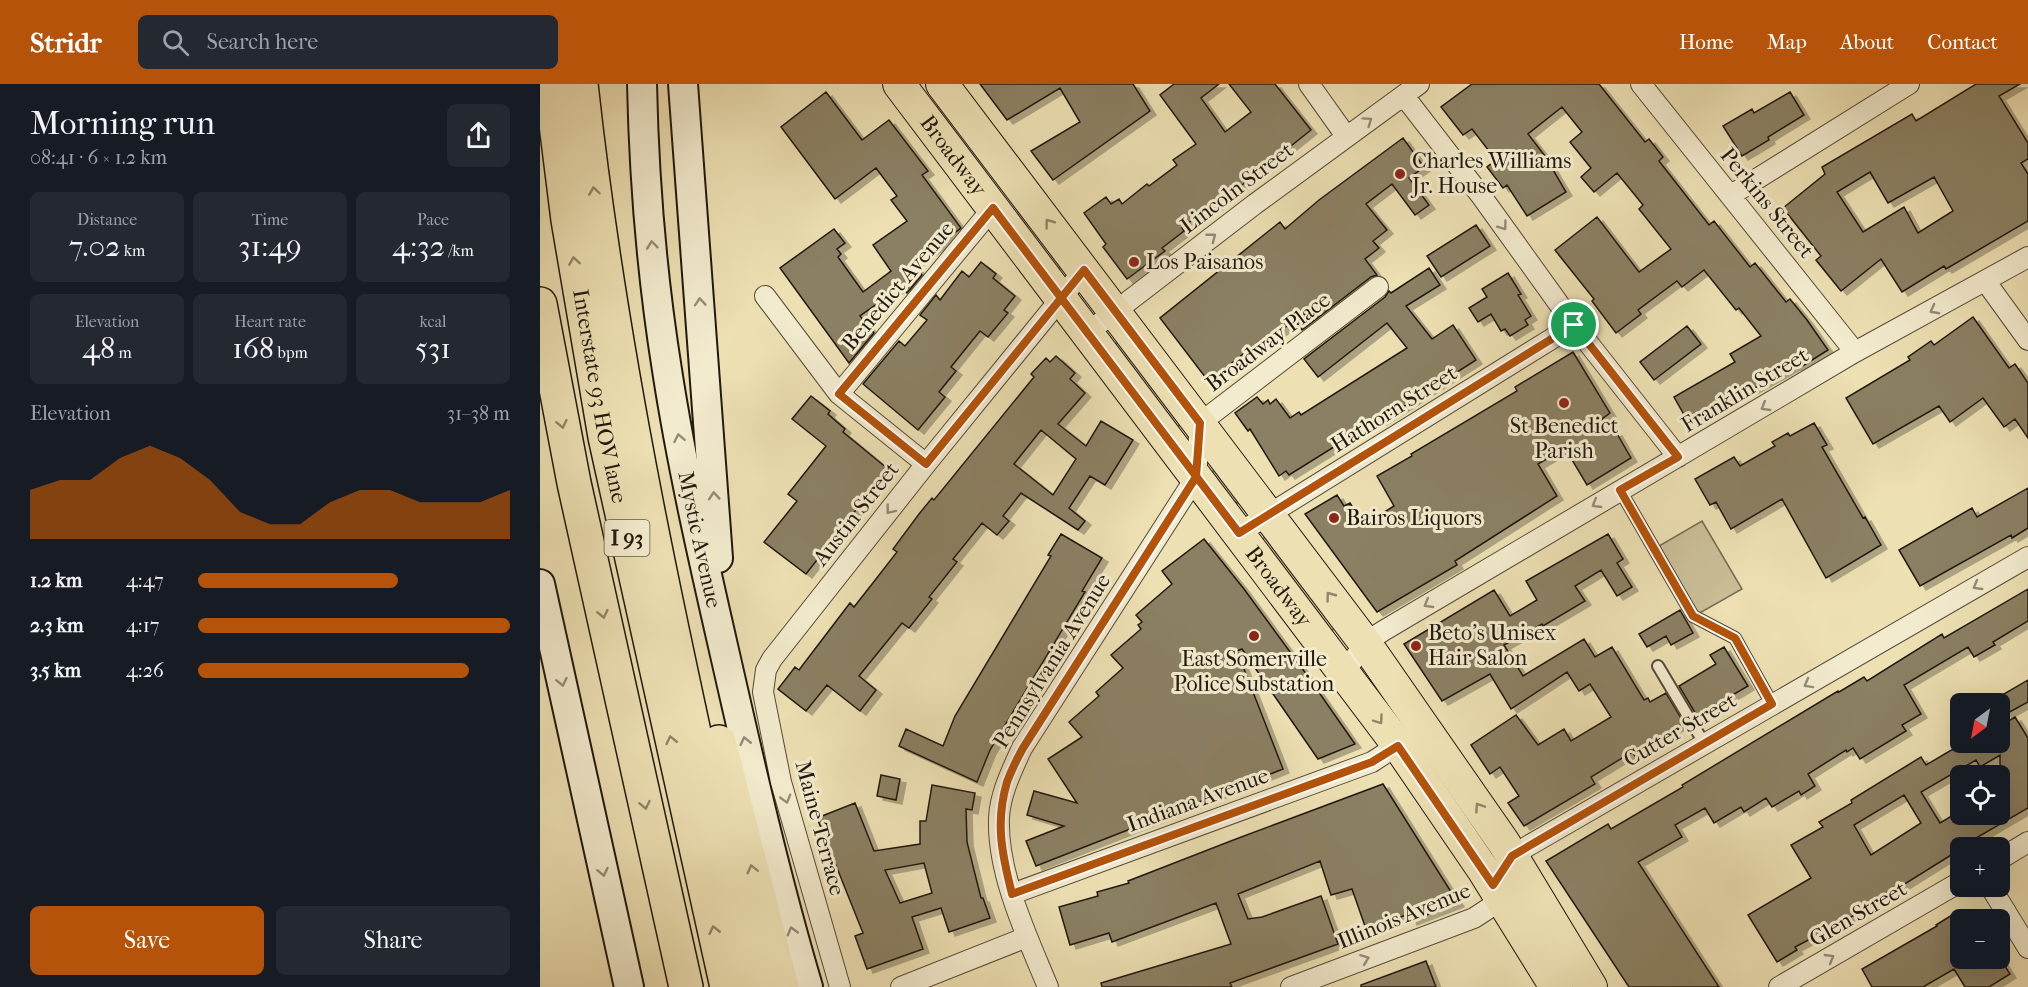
<!DOCTYPE html>
<meta charset="utf-8">
<style>
:root{--surface:#171b24;--page:#242831;--text:#f1f3f6;--muted:#9ea1a6;--accent:#b45309}
body{margin:0;font-family:"IM FELL French Canon",serif;background:var(--page);color:var(--text);height:100vh;display:flex;flex-direction:column;font-size:22px;white-space:nowrap}
*{box-sizing:border-box;margin:0}
p{font-size:20px;color:var(--muted)}
.icon{flex:none;width:33px;height:33px;fill:none;stroke:currentColor;stroke-width:2;stroke-linecap:round;stroke-linejoin:round}
.map{position:relative;flex:1;overflow:hidden}
.side{display:flex;flex-direction:column;background:var(--surface);width:540px}
.side>*{flex:none}
.needle{width:39px;rotate:212deg}
.fabs{position:absolute;left:1410px;top:609px;display:grid;gap:12px}
.fabs a{display:grid;place-items:center;width:60px;height:60px;border-radius:9px;background:var(--surface);box-shadow:0 6px 24px #0002;font-size:30px}
.pin{position:absolute;display:grid;place-items:center;width:51px;height:51px;color:#fff;margin:-26px;border:3px solid #fff;border-radius:50%;box-shadow:0 2px 6px #0007}
.round{display:grid;place-items:center;flex:none;width:63px;height:63px;border-radius:9px;background:var(--page)}
.overview{display:flex;align-items:center;justify-content:space-between;height:102px;padding:0 30px}
h1{font-size:33px;font-weight:600;line-height:45px}
.stats{display:grid;grid-template-columns:repeat(3,1fr);gap:9px;height:102px;padding:6px 30px}
.stats div{display:grid;align-content:center;border-radius:9px;background:var(--page);text-align:center}
.stats b{font-size:30px;font-weight:600}
.stats small{font-size:16px;font-weight:400}
.stats p{font-size:16px}
.chart{height:168px;padding:12px 30px}
.chart p{display:flex;justify-content:space-between}
.chart svg{width:100%;height:108px;margin-top:6px;fill:var(--accent);opacity:.7}
.button{display:flex;gap:12px;margin-top:auto;padding:12px 30px}
.button a{flex:1;height:69px;border-radius:9px;background:var(--accent);color:#fff;font-size:24px;font-weight:600;line-height:69px;text-align:center}
.button a+a{background:var(--page);color:var(--text)}
ul{padding:0 30px;list-style:none;font-size:20px}
li{display:grid;grid-template-columns:96px 72px 1fr;align-items:center;height:45px}
li i{height:15px;border-radius:8px;background:var(--accent)}
header{display:flex;align-items:center;gap:36px;box-sizing:border-box;height:84px;padding:0 30px;background:var(--accent);color:#fff}
header strong{font-size:28px}
nav{display:flex;gap:33px;margin-inline-start:auto;font-size:21px}
.search{width:420px;height:54px;background:var(--page);display:flex;align-items:center;gap:15px;box-sizing:border-box;padding:0 21px;border-radius:9px;color:var(--muted);font-size:22px}
main{display:flex;flex:1;min-height:0}
.map>svg:first-child{display:block}
.green{fill:#cabe97;stroke:#766c53;stroke-width:1.5}
.building{fill:#8b8064;stroke:#21190f;stroke-width:1.5;fill-rule:evenodd;filter:url(#shadow)}
.lines{fill:none;stroke-linecap:round;stroke-linejoin:round}
.service-casing{stroke:#544b38;stroke-width:14}
.minor-casing{stroke:#544b38;stroke-width:22}
.secondary-casing{stroke:#21190f;stroke-width:32}
.primary-casing{stroke:#21190f;stroke-width:34}
.motorway-casing{stroke:#21190f;stroke-width:36}
.service{stroke:#f3ebce;stroke-width:10}
.minor{stroke:#f3ebce;stroke-width:20}
.secondary{stroke:#f3ebce;stroke-width:28}
.primary{stroke:#ede0b3;stroke-width:32}
.motorway{stroke:#ede0b3;stroke-width:33}
.oneway{stroke:#948c78}
.oneway2{stroke:#918669}
.route-casing{stroke:#fff;stroke-width:12}
.route{stroke:#b45309;stroke-width:8}
.poi-dot{fill:#8f2418;stroke:#f3ebce;stroke-width:2}
.labels{text-anchor:middle;dominant-baseline:central;stroke-width:6;stroke-linejoin:round;paint-order:stroke}
.shield{fill:#f3ebce;stroke:#605848;stroke-width:1.5}
.shield-label{font-size:21px;font-weight:bold;fill:#21190f}
.street-label{font-size:22px;fill:#21190f;stroke:#f3ebce}
.poi-label{font-size:22px;fill:#21190f;stroke:#f3ebce;text-anchor:start}
</style>
<header>
<strong>Stridr</strong>
<div class="search"><svg class="icon" aria-label="search" viewBox="0 0 24 24"><circle cx="10" cy="10" r="6"/><path d="M15 15l6 6"/></svg>Search here</div>
<nav><a>Home</a><a>Map</a><a>About</a><a>Contact</a></nav>
</header>
<main>
<section class="side">
<div class="overview"><div><h1>Morning run</h1><p>08:41 · 6 × 1.2 km</p></div><a class="round"><svg class="icon" aria-label="share" viewBox="0 0 24 24"><path d="M12 15V3M7 8l5-5 5 5M5 13v7h14v-7"/></svg></a></div>
<div class="stats">
<div><p>Distance</p><b>7.02<small> km</small></b></div>
<div><p>Time</p><b>31:49</b></div>
<div><p>Pace</p><b>4:32<small> /km</small></b></div>
</div>
<div class="stats">
<div><p>Elevation</p><b>48<small> m</small></b></div>
<div><p>Heart rate</p><b>168<small> bpm</small></b></div>
<div><p>kcal</p><b>531</b></div>
</div>
<div class="chart"><p><span>Elevation</span>31–38 m</p>
<svg viewBox="0 0 160 44" preserveAspectRatio="none"><path d="M0 44V24L10 20L20 20L30 11L40 6L50 11L60 20L70 33L80 38L90 38L100 29L110 24L120 24L130 29L140 29L150 29L160 24V44z"/></svg>
</div>
<ul>
<li><b>1.2 km</b>4:47<i style="width:64%"></i></li>
<li><b>2.3 km</b>4:17<i style="width:100%"></i></li>
<li><b>3.5 km</b>4:26<i style="width:87%"></i></li>
</ul>
<div class="button"><a>Save</a><a>Share</a></div>
</section>
<div class="map">
<svg width="1488" height="903" viewBox="0 0 1488 903">
<defs>
<filter id="shadow"><feDropShadow dx="6" dy="4" stdDeviation="0" flood-color="#0004"/></filter>
</defs>
<rect width="100%" height="100%" fill="#ede0b3"/>
<filter id="stains"><feTurbulence type="fractalNoise" baseFrequency=".00333" numOctaves="4"/><feColorMatrix values="0 0 0 0 .2 0 0 0 0 .09 0 0 0 0 .02 0 0 0 .5 -.17"/></filter>
<radialGradient id="worn" r=".72"><stop offset=".6" stop-color="#630" stop-opacity="0"/><stop offset="1" stop-color="#630" stop-opacity=".3"/></radialGradient>
<path class="green" d="M400 21 519 179 520 185 517 188 396 23Z
M576 259H579L640 340 639 342H634L573 265Z
M674 385 702 417 700 420 688 415 672 391Z
M1162 437 1202 505 1158 530 1119 462Z
M727 452 795 543 792 547 788 546 721 456Z"/>
<path class="building" d="M440 0H593L610 27 513 96 491 67 540 38 520 4 467 36Z
M634 0H679L661 14 685 48 711 28 689 0H735L771 46 672 125 670 122 642 144 644 147 622 164 625 167 587 195 563 163 566 160 544 129 566 113 571 120 579 115 582 120 607 100 609 102 637 81 633 76 656 60 620 11Z
M932 0H1059L1105 58 1109 55 1123 73 1119 77 1169 141 1174 137 1210 183 1215 179 1246 218 1250 215 1267 236 1288 266 1258 285 1256 281 1211 306 1208 301 1147 336 1134 313 1195 278 1190 270 1221 252 1199 224 1196 226 1164 186 1142 203 1137 197 1098 226 1101 230 1076 249 1052 217 1054 215 1015 166 1057 133 1099 188 1131 165 1099 125 1103 121 1077 89 1054 108 1041 93 1051 84 1030 58 1042 48 1022 23 988 50 1005 72 1026 108 987 132 967 101 963 104 947 83 956 76 932 45 923 51 901 23Z
M1436 0H1480L1459 12 1488 59V75L1481 79 1488 90V137L1406 185 1404 182 1362 208 1341 175 1301 207 1276 176 1281 172 1243 124 1285 90 1282 83 1372 30 1376 37ZM1330 88 1348 119 1394 93 1413 127 1378 149 1364 123 1323 148 1297 108Z
M286 8 322 56 349 36 388 87 382 91 421 144 374 180 382 191 367 209 362 202 320 232 334 249 309 279 240 184 294 145 305 159 297 165 301 170 298 173 323 208 351 187 333 161 367 137 351 116 357 112 336 84 295 115 241 43Z
M1250 8 1264 31 1228 53 1229 56 1202 72 1183 42 1212 25 1214 29Z
M863 54 884 83 869 94 889 121 875 131 852 100 826 120 847 146 833 157 839 164 825 175 837 191 831 193 762 246 755 236 724 260 721 256 692 279 695 283 672 302 620 234 740 138 745 145 779 116Z
M936 141 950 162 901 193 887 172Z
M441 178 456 190 453 194 475 212 464 226 468 229 448 253 440 247 411 283 416 287 399 308 405 313 378 346 323 300 359 257 365 262 387 236 380 231 396 211 400 216 422 187 429 193Z
M889 184 900 201 866 222 892 255 913 241 936 276 841 337 838 332 792 359 794 363 749 391 746 387 739 392 710 345 708 347 695 329 717 313 723 320 728 316 730 320 736 315 750 334 759 328 761 331 867 264 847 239 778 293 764 275 845 213 849 207 851 209Z
M968 189 981 210 978 211 991 232 985 236 988 241 970 252 965 245 961 247 951 230 938 238 929 224 947 213 942 205Z
M1433 233 1469 284 1475 280 1488 299V354L1475 335 1464 343 1443 314 1410 338 1399 322 1333 360 1306 314 1370 276 1368 273 1391 257 1394 261Z
M1147 242 1161 260 1114 296 1100 278Z
M1033 268 1070 329 1062 335 1072 350 1076 348 1091 374 1047 401 1025 364 998 380 1017 412 915 477 917 481 837 528 765 430 797 411 804 422 810 419 824 441 854 422 837 392 872 372 871 370 977 307 975 303Z
M516 272 535 289 530 295 545 309 518 340 546 362 561 337 593 356 565 401 550 392 529 424 545 437 538 446 481 409 463 432 469 437 457 451 442 439 413 475 417 478 389 513 392 515 369 544 362 539 319 592 336 606 320 627 287 601 266 627 238 605 255 583 259 586 310 519 314 523 336 495 357 468 353 465 379 430 392 414 394 416 494 293 491 290 506 274 510 278ZM501 346 536 375 513 411 474 380Z
M271 312 290 327 288 330 305 345 303 348 348 385 266 490 224 458 257 417 248 410 286 362 252 335Z
M1274 339 1287 361 1282 363 1323 434 1325 433 1341 461 1286 494 1242 415 1191 445 1176 418 1170 421 1155 395 1194 373 1200 382 1235 362 1232 358 1248 349 1250 352Z
M1488 404V444L1472 454 1471 451 1380 502 1359 466 1432 424 1437 433Z
M521 450 562 474 542 507 545 508 450 666 437 698 359 662 366 645 403 662 415 632 511 472 508 471Z
M1068 450 1083 475 1077 479 1092 503 1077 512 1061 486 1035 502 1045 517 1003 542 1002 540 964 561 983 592 1044 555 1055 573 1072 563 1104 616 1108 614 1110 618 1126 609 1144 639 1111 658 1113 661 1095 672 1092 668 1051 693 1055 700 984 742 968 719 979 712 960 683 950 690 931 661 976 631 998 661 1024 645 1031 657 1071 633 1050 600 1039 607 1027 588 971 625 950 590 902 617 864 560 954 506 970 532 997 516 986 497Z
M664 455 704 505 764 587 815 660 778 675 702 565 697 567 743 685 496 782 486 757 524 742 487 731 494 707 537 719 508 675 542 653 529 638 559 612 556 608 583 584 571 571 601 545 598 541 602 538 596 531 632 500 622 487Z
M1488 505V537L1453 558 1455 561 1434 573 1428 563 1364 601 1381 630 1362 641 1366 647 1320 675 1313 664 1307 668 1306 666 1268 690 1275 702 1261 711 1259 707 1232 723 1226 714 1204 728 1201 723 1174 739 1165 724 1135 741 1142 753 1098 778 1179 903H1089L1006 777 1068 740 1071 745 1112 721 1143 703 1142 701 1298 607 1299 608 1324 593 1327 597 1402 550 1404 554Z
M1140 526 1153 549 1131 561 1126 552 1107 563 1099 550Z
M1184 563 1208 602 1157 632 1139 602 1176 580 1170 571Z
M1488 596V618L1466 630 1457 614Z
M1475 633 1488 654V724L1424 761V763L1360 803 1359 801 1326 821 1327 823 1306 836 1255 863 1257 866 1237 878 1208 831 1271 794 1251 761 1283 743 1279 738 1312 719 1311 716 1381 673 1386 681 1425 658H1460V642ZM1460 671V730H1415L1400 739 1381 708 1436 676 1440 683ZM1364 711 1381 739 1331 771 1314 741Z
M341 691 360 695 356 716 337 712Z
M843 700 918 819 871 837 869 830 826 845 812 805 791 811 780 777 698 810 708 835 722 833 781 812 798 860 690 899 692 903H562L561 899 691 860 676 819 572 858 569 849 530 861 519 823 558 812 557 808 589 799 588 797 696 755Z
M392 701 435 709 432 726 426 725 427 758 441 814H443L450 834 409 848 401 824 372 833 383 865 327 885 315 852 323 849 277 734 315 719 334 767 380 760V737H386ZM384 779 392 809 360 819 345 786Z
M1420 826V874H1460L1470 890 1449 903H1425L1414 885 1383 903H1332L1322 885 1397 842 1396 841Z
M886 877 896 903H821V901Z"/>
<g class="lines">
<g class="service-casing">
<path id="service" d="M1080 406 1153 532 1195 554 1232 620
M1118 582 1164 659"/>
</g>
<g class="minor-casing">
<path id="minor" d="M769 0 806 52
M1101 0 1315 268
M864 12 942 113 1034 241 1138 373
M1191 111 1369 0
M1446 198 1488 256
M225 212 299 310 386 380
M547 249 715 120 879 0
M299 310 453 124
M699 449 1034 241
M804 589 825 559 843 547 1315 268 1488 173
M1460 775 1488 758
M966 780 972 772 988 762 1488 473
M1450 802 1488 864
M472 810 832 678 858 661
M300 903 241 698 223 608 226 586 232 575 386 380 544 186
M361 903 487 853
M508 903C487 852 457 790 459 734 460 710 472 686 482 664L656 393 660 339 838 203
M751 903 934 834 963 815 968 806
M1239 903 1420 798"/>
</g>
<g class="secondary-casing">
<g id="secondary">
<path id="s1" d="M102 0C104 95 112 192 127 286 142 383 164 479 186 575 211 685 236 795 268 903"/>
<path d="M143 0 178 474"/>
<path d="M0 500 89 903"/>
</g>
</g>
<g class="primary-casing">
<g id="primary">
<path id="s2" d="M359 0 858 661 944 787 1016 903"/>
<path d="M402 0 825 559 964 759 1051 903"/>
</g>
</g>
<g class="motorway-casing">
<g id="motorway">
<path id="s3" d="M11 0 28 136 65 353 187 903"/>
<path d="M41 0C74 304 144 604 210 903"/>
<path d="M0 220 34 399 146 903"/>
<path d="M179 658 242 903"/>
</g>
</g>
<use href="#service" class="service"/>
<use href="#minor" class="minor"/>
<use href="#secondary" class="secondary"/>
<use href="#primary" class="primary"/>
<use href="#motorway" class="motorway"/>
</g>
<defs><path id="oneway-chevron" d="M-2-3.5L2.5 0L-2 3.5" fill="none" stroke-width="1.6" stroke-linecap="round" stroke-linejoin="round" transform="scale(1.5)"/></defs>
<g class="oneway">
<use href="#oneway-chevron" transform="translate(828 37) rotate(-35)"/>
<use href="#oneway-chevron" transform="translate(963 142) rotate(54)"/>
<use href="#oneway-chevron" transform="translate(672 153) rotate(-38)"/>
<use href="#oneway-chevron" transform="translate(112 161) rotate(-96)"/>
<use href="#oneway-chevron" transform="translate(160 218) rotate(-94)"/>
<use href="#oneway-chevron" transform="translate(1394 226) rotate(152)"/>
<use href="#oneway-chevron" transform="translate(1225 323) rotate(149)"/>
<use href="#oneway-chevron" transform="translate(139 354) rotate(-101)"/>
<use href="#oneway-chevron" transform="translate(174 412) rotate(-94)"/>
<use href="#oneway-chevron" transform="translate(1056 420) rotate(149)"/>
<use href="#oneway-chevron" transform="translate(350 426) rotate(128)"/>
<use href="#oneway-chevron" transform="translate(1437 502) rotate(150)"/>
<use href="#oneway-chevron" transform="translate(888 520) rotate(149)"/>
<use href="#oneway-chevron" transform="translate(22 598) rotate(78)"/>
<use href="#oneway-chevron" transform="translate(1268 600) rotate(151)"/>
<use href="#oneway-chevron" transform="translate(205 657) rotate(-103)"/>
<use href="#oneway-chevron" transform="translate(246 715) rotate(74)"/>
<use href="#oneway-chevron" transform="translate(63 788) rotate(78)"/>
<use href="#oneway-chevron" transform="translate(252 847) rotate(-106)"/>
<use href="#oneway-chevron" transform="translate(1290 874) rotate(-30)"/>
<use href="#oneway-chevron" transform="translate(825 875) rotate(-21)"/>
</g>
<g class="oneway2">
<use href="#oneway-chevron" transform="translate(54 107) rotate(-98)"/>
<use href="#oneway-chevron" transform="translate(509 139) rotate(-127)"/>
<use href="#oneway-chevron" transform="translate(34 177) rotate(-99)"/>
<use href="#oneway-chevron" transform="translate(22 340) rotate(78)"/>
<use href="#oneway-chevron" transform="translate(790 512) rotate(-127)"/>
<use href="#oneway-chevron" transform="translate(63 530) rotate(78)"/>
<use href="#oneway-chevron" transform="translate(839 636) rotate(54)"/>
<use href="#oneway-chevron" transform="translate(131 656) rotate(-103)"/>
<use href="#oneway-chevron" transform="translate(105 721) rotate(78)"/>
<use href="#oneway-chevron" transform="translate(939 723) rotate(-124)"/>
<use href="#oneway-chevron" transform="translate(212 785) rotate(-104)"/>
<use href="#oneway-chevron" transform="translate(174 846) rotate(-103)"/>
</g>
<g class="lines">
<g class="route-casing">
<path id="route" d="M1034 241 699 449C617 341 535 233 453 124L299 310 386 380 544 186 660 339 656 393 483 664C477 675 471 687 467 698 455 739 462 770 472 810L832 678 858 662 953 801 972 772 1232 620 1195 554 1153 532 1080 406 1138 373 1034 241"/>
</g>
<use href="#route" class="route"/>
</g>
<g class="poi-dot">
<circle cx="860" cy="90" r="6"/>
<circle cx="594" cy="178" r="6"/>
<circle cx="1024" cy="319" r="6"/>
<circle cx="794" cy="434" r="6"/>
<circle cx="714" cy="552" r="6"/>
<circle cx="876" cy="562" r="6"/>
</g>
<g class="labels">
<rect class="shield" x="64.5" y="436" width="45" height="36" rx="4.5"/>
<g class="shield-label">
<text x="87" y="454">I 93</text>
</g>
<g class="street-label">
<text stroke="none"><textPath href="#s2" startOffset="90">Broadway</textPath></text>
<text transform="translate(697 104) rotate(-37)">Lincoln Street</text>
<text transform="translate(1227 119) rotate(51)">Perkins Street</text>
<text transform="translate(358 202) rotate(-50)">Benedict Avenue</text>
<text transform="translate(728 258) rotate(-37)">Broadway Place</text>
<text transform="translate(1205 306) rotate(-31)">Franklin Street</text>
<text stroke="none"><textPath href="#s3" startOffset="316">Interstate 93 HOV lane</textPath></text>
<text transform="translate(854 325) rotate(-32)">Hathorn Street</text>
<text transform="translate(316 430) rotate(-52)">Austin Street</text>
<text stroke="none"><textPath href="#s1" startOffset="460">Mystic Avenue</textPath></text>
<text stroke="none"><textPath href="#s2" startOffset="630">Broadway</textPath></text>
<text transform="translate(512 577) rotate(-58)">Pennsylvania Avenue</text>
<text transform="translate(1140 646) rotate(-30)">Cutter Street</text>
<text transform="translate(658 716) rotate(-20)">Indiana Avenue</text>
<text transform="translate(280 744) rotate(75)">Maine Terrace</text>
<text transform="translate(1318 830) rotate(-30)">Glen Street</text>
<text transform="translate(864 832) rotate(-22)">Illinois Avenue</text>
</g>
<g class="poi-label">
<text x="872" y="77">Charles Williams<tspan x="872" dy="25">Jr. House</tspan></text>
<text x="606" y="178">Los Paisanos</text>
<text x="1024" y="342" text-anchor="middle">St Benedict<tspan x="1024" dy="25">Parish</tspan></text>
<text x="806" y="434">Bairos Liquors</text>
<text x="888" y="549">Beto's Unisex<tspan x="888" dy="25">Hair Salon</tspan></text>
<text x="714" y="575" text-anchor="middle">East Somerville<tspan x="714" dy="25">Police Substation</tspan></text>
</g>
</g>
<rect width="100%" height="100%" filter="url(#stains)"/>
<rect width="100%" height="100%" fill="url(#worn)"/>
</svg>
<div class="fabs">
<a><svg class="needle" viewBox="-14 -14 28 28"><path d="M0-13l5 13h-10z" fill="#e53935"/><path d="M0 13l5-13h-10z" fill="#9ea1a6"/></svg></a>
<a><svg class="icon" aria-label="locate" viewBox="0 0 24 24"><circle cx="12" cy="12" r="6"/><path d="M12 2v4M12 18v4M2 12h4M18 12h4"/></svg></a>
<a>+</a>
<a>−</a>
</div>
<div class="pin" style="left:1034px;top:241px;background:#1e9e55"><svg class="icon" aria-label="arrive" viewBox="0 0 24 24"><path d="M6 21V4h12l-3 4 3 4H6"/></svg></div>
</div>
</main>
